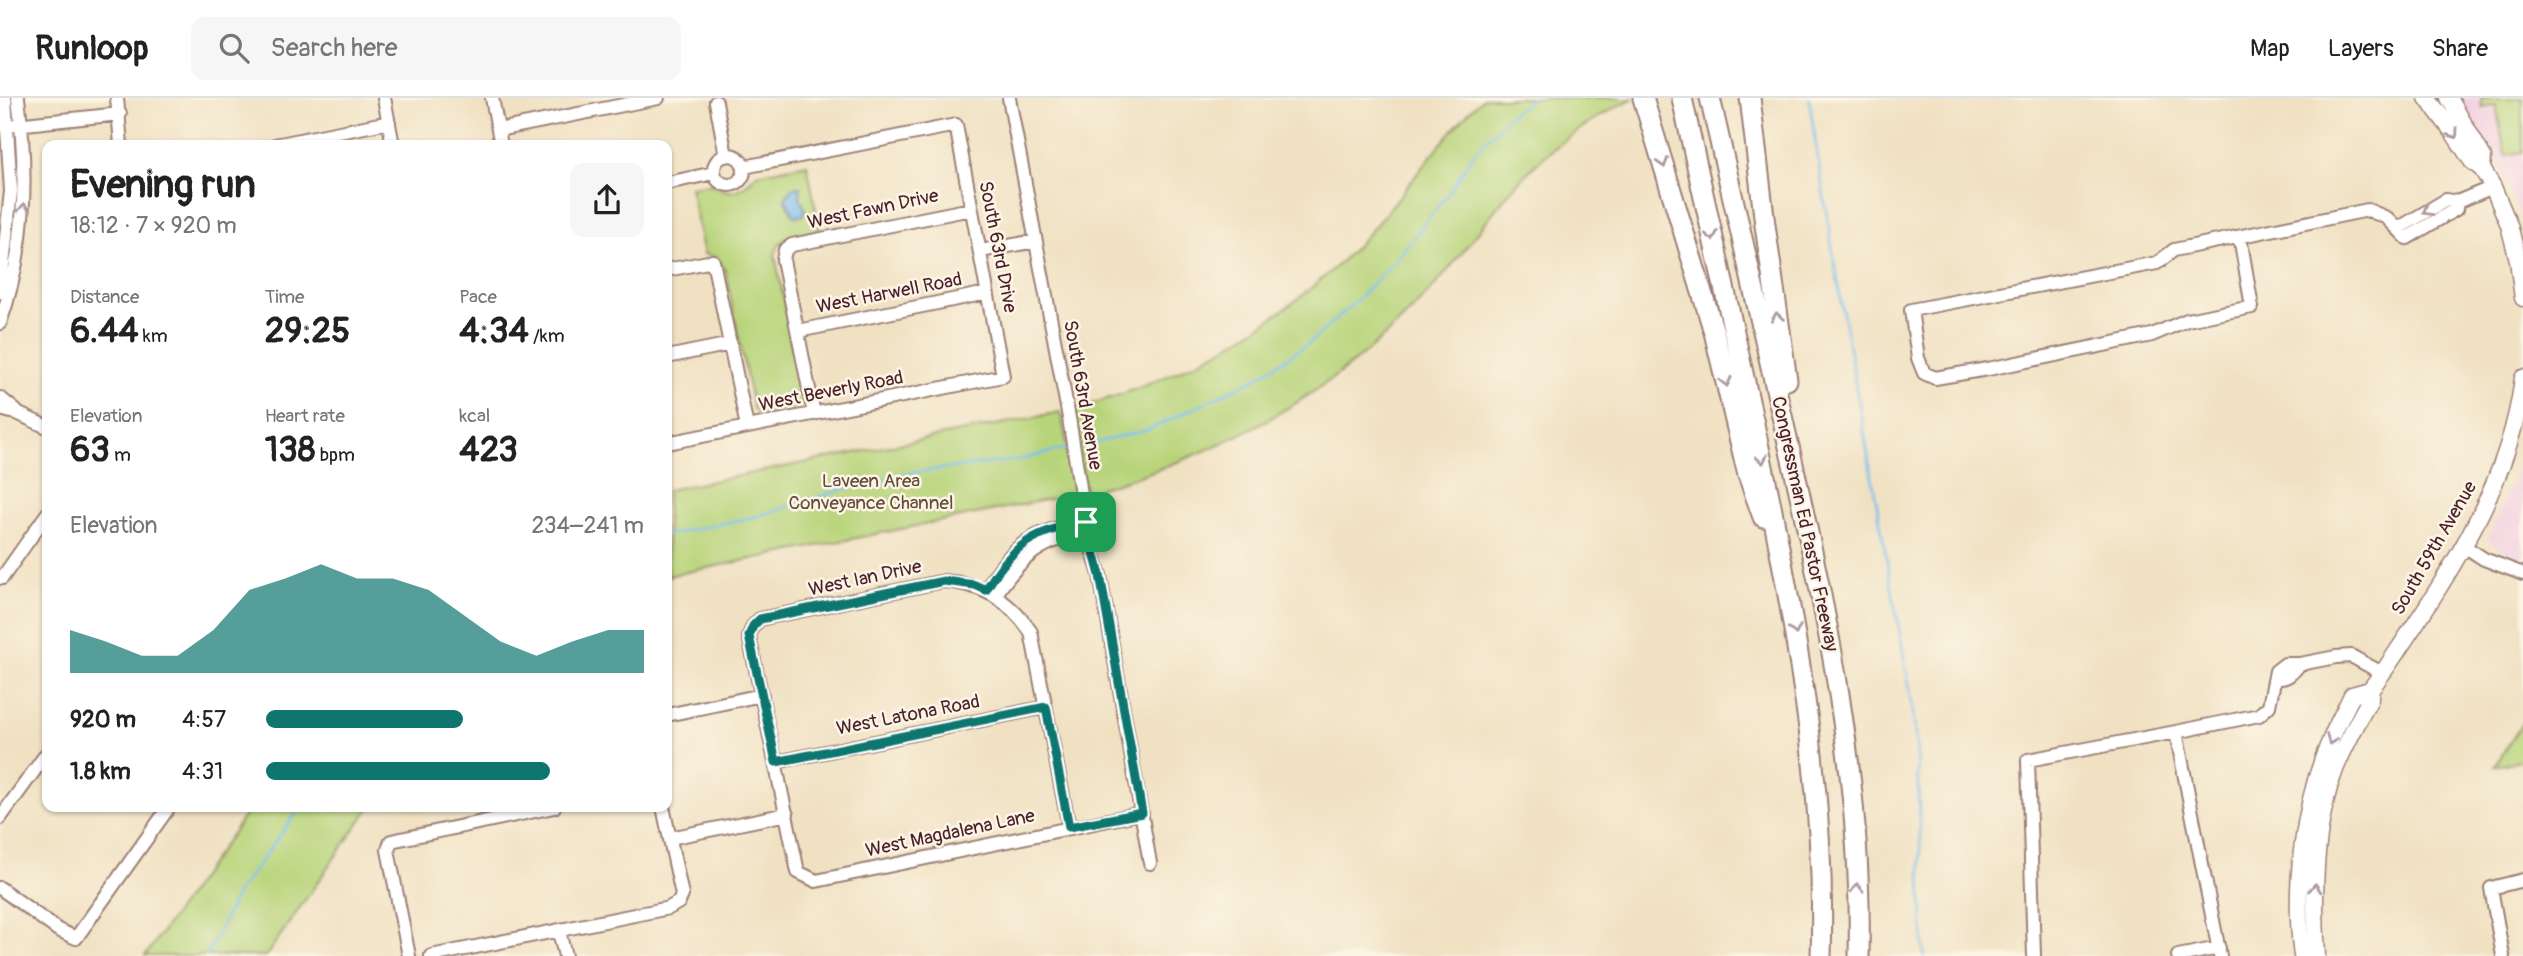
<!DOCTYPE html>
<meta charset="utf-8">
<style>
:root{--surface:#fff;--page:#f6f6f6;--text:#222;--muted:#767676;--line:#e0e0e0;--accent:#0f766e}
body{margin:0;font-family:Pangolin,sans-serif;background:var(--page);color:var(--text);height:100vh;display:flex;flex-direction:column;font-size:26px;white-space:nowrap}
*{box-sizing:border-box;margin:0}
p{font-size:23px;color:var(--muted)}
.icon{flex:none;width:38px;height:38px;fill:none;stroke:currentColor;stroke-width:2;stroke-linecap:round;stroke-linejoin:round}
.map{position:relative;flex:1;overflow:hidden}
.sheet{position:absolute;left:42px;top:42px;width:630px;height:672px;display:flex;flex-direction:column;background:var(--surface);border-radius:14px;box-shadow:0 2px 5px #0004}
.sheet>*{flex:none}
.pin{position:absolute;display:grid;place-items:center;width:60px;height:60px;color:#fff;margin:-30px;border-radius:14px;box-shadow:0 4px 10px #0006}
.round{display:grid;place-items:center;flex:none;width:74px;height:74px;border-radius:14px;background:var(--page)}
.overview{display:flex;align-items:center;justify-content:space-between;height:119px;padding:0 28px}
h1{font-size:38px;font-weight:700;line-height:52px}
.metrics{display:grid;grid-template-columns:repeat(3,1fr);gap:10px;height:119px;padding:7px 28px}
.metrics div{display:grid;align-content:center}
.metrics b{font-size:35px;font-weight:700}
.metrics small{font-size:19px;font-weight:400}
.metrics p{font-size:19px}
.chart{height:196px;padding:14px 28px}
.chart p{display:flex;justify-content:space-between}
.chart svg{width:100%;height:126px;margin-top:7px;fill:var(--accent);opacity:.7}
ul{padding:0 28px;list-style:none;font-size:23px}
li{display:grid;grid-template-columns:112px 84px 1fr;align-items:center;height:52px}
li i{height:18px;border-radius:9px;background:var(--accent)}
header{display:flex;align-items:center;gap:42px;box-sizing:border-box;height:98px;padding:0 35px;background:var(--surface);border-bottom:2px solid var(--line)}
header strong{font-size:33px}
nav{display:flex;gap:38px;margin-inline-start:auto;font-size:24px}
.search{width:490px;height:63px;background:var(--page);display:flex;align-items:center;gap:18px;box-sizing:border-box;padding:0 24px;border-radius:14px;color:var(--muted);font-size:26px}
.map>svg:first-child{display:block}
.built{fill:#f2cfe1}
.green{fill:#b8d47a;stroke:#817a52;stroke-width:2}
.water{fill:#76bced;stroke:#606e8c;stroke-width:2}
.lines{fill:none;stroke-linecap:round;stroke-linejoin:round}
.stream{stroke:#76bced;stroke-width:2.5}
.minor-casing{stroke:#9d8076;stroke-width:16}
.major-casing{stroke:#9d8076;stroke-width:19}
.highway-casing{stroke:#9d8076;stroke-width:23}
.minor{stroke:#fff;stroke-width:12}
.major{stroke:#fff;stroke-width:16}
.highway{stroke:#fff;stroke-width:19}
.oneway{stroke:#ae9aa0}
.route-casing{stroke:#fff;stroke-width:14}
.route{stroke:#0f766e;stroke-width:9}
.labels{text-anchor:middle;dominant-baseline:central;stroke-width:5;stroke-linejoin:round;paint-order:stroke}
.street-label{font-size:19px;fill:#4a1f2b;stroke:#fcf5e5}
.park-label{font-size:19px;fill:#664c3f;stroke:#fcf5e5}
</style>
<header>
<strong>Runloop</strong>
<div class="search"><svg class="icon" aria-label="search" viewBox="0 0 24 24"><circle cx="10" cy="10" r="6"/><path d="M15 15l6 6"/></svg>Search here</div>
<nav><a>Map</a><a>Layers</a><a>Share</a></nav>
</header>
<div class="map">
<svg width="2523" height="858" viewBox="0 0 2523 858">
<rect width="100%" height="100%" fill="#fcf5e5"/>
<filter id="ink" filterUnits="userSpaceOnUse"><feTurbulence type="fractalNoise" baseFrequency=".0143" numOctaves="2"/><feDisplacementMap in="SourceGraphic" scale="14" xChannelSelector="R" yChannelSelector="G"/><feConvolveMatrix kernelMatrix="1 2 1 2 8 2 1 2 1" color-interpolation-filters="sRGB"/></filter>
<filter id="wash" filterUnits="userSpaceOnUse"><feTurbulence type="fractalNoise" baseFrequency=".00686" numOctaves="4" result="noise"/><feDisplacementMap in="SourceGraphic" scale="28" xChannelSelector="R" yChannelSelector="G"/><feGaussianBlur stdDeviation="1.57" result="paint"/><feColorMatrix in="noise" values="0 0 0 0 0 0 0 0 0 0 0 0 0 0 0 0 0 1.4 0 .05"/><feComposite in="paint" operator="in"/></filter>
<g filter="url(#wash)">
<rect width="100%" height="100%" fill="#f0e1c2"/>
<path class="built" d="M2461 0H2523V127L2497 62Z
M2523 359V462L2505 455 2491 444 2489 438Z"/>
<path class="green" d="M1483 0H1634C1588 22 1546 52 1512 91 1483 125 1459 162 1429 194 1335 297 1219 358 1086 394L1070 312C1190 280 1300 217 1380 122 1415 81 1444 37 1483 0Z
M2481 0H2523V54L2505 57 2496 7 2482 9Z
M807 66 820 132C801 136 780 135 775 157L803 303 796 310 758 317 753 311 725 172 717 160 704 156 690 89 710 86 727 93H735L745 88 757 76Z
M1061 314 1076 396 667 478V392Z
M2523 624V662L2495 668Z
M251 709H370L266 858H145Z"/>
<path class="water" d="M801 89 800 100 805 111 804 117 794 118 785 101 792 90Z"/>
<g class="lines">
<path class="stream" d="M1809 0C1838 202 1877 402 1912 604L1917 655 1924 858
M1082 348 1148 332 1253 282 1308 246 1351 208 1395 163 1450 93 1475 54 1511 16 1532 0
M667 437 758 418 844 391 909 375 1018 362 1068 350
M207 858 237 795 301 709"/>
</g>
</g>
<g filter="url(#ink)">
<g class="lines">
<g class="minor-casing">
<path id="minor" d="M117 0 121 47
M384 0 393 47
M492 0 501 47
M1009 0 1069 320 1087 434 1100 477 1150 765
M716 4 726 58
M15 27 120 16
M498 32 658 0
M275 47 389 24
M714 72a15 15 0 1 1 30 0a15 15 0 1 1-30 0Z
M667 85 714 75
M2399 130 2446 102 2457 104 2493 89
M2240 139 2252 209 2187 222 2152 237 1988 271 1935 280 1924 275 1918 260 1911 212 2157 165 2174 152 2368 112 2387 120 2407 140 2456 111 2457 104
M980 153 1036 143
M667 172 713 163 747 329
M0 194 11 93 5 0
M0 225C26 151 28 77 18 0
M798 233 987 195
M667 259 731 246
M0 300 16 313
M0 311 19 316 47 329
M814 316 783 162 785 152 792 147 971 111
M667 345 1003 278 956 27 744 69
M2464 448 2484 461 2523 476
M2 480 47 416
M986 492C1013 445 1033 433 1086 424
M996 496C1021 459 1041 442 1087 434
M2276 580C2288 581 2292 575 2300 566
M667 617 762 597
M776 664 1046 609
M0 720 47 655
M1069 729 1031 534C1009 502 983 486 944 483L760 521 753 528 749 538 798 774 816 783 1142 715
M670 740 787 716
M0 790 58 832 76 840 169 709
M559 833 565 858
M409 858 388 752 391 743 554 709
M431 858 669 810 679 804 682 797 663 709
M2034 858 2028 662 2176 634
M2178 858 2219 850
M2220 858 2176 634 2259 617 2269 608 2276 573 2285 566H2300L2336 559 2351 558 2382 575
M2503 858 2491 790 2523 782"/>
</g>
<g class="major-casing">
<path id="major" d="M2427 0 2453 34 2472 63 2482 71 2493 89 2509 127 2518 162 2523 200
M2449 0 2483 59 2482 71
M2302 858C2293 790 2303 704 2331 641 2337 626 2345 612 2352 597L2370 592 2386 570C2446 480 2510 389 2523 280
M2317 858C2313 797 2313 728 2336 669 2346 646 2358 623 2370 601V592"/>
</g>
<g class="highway-casing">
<path id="highway" d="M1643 0 1714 234 1748 377 1763 419
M1682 0C1713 143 1747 285 1775 428 1803 571 1826 713 1821 858
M1710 0C1736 113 1762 227 1787 340 1826 510 1863 683 1859 858
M1750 0 1765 127 1787 282"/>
</g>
<use href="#minor" class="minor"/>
<use href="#major" class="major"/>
<use href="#highway" class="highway"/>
</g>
<defs><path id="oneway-chevron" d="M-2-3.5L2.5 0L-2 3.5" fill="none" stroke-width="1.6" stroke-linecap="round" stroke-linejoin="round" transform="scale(1.75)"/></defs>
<g class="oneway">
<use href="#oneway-chevron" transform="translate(2454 36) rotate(55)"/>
<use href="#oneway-chevron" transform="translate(1663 65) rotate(73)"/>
<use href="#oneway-chevron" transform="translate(24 110) rotate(-87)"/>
<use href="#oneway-chevron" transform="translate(2427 113) rotate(150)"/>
<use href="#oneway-chevron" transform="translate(1712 138) rotate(78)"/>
<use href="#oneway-chevron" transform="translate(1777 219) rotate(-98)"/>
<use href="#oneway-chevron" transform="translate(1726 284) rotate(77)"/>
<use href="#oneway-chevron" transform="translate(1762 361) rotate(79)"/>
<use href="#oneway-chevron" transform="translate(1795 532) rotate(79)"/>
<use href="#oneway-chevron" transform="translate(2331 642) rotate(112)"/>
<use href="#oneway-chevron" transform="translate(1857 790) rotate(-92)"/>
<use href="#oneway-chevron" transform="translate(2315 790) rotate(-86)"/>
</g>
</g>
<g class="lines" filter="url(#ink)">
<g class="route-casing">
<path id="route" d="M1086 424 1100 477 1142 715 1069 729 1046 609 776 664 749 538 753 528 760 521 944 483 975 487 986 492C1012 447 1035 432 1086 424Z"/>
</g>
<use href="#route" class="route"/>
</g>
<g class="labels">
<g class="street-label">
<text transform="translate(873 111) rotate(-12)">West Fawn Drive</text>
<text transform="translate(998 149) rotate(79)">South 63rd Drive</text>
<text transform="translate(889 195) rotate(-11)">West Harwell Road</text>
<text transform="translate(831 293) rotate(-11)">West Beverly Road</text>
<text transform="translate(1083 297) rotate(80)">South 63rd Avenue</text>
<text transform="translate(1805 426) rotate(78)">Congressman Ed Pastor Freeway</text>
<text transform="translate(2434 450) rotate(-60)">South 59th Avenue</text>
<text transform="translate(865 480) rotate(-12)">West Ian Drive</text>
<text transform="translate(908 617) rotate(-11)">West Latona Road</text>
<text transform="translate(950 735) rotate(-12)">West Magdalena Lane</text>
</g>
<g class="park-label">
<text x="871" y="383">Laveen Area<tspan x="871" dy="22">Conveyance Channel</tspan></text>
</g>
</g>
</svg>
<div class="pin" style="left:1086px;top:424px;background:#1e9e55"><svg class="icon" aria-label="arrive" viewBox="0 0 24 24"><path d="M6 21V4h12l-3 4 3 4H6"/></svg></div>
<section class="sheet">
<div class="overview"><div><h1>Evening run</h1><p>18:12 · 7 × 920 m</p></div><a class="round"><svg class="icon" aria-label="share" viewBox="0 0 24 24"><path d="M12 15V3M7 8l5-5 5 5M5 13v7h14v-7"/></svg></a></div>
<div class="metrics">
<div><p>Distance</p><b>6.44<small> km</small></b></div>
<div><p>Time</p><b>29:25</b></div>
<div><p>Pace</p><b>4:34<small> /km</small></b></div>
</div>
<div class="metrics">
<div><p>Elevation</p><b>63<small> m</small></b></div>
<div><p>Heart rate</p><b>138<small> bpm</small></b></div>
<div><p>kcal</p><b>423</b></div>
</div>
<div class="chart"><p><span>Elevation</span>234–241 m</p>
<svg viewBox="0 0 160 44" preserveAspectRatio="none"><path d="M0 44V29L10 33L20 38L30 38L40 29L50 15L60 11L70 6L80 11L90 11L100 15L110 24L120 33L130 38L140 33L150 29L160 29V44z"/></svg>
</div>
<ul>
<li><b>920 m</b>4:57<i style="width:52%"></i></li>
<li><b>1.8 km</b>4:31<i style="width:75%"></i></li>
</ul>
</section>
</div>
